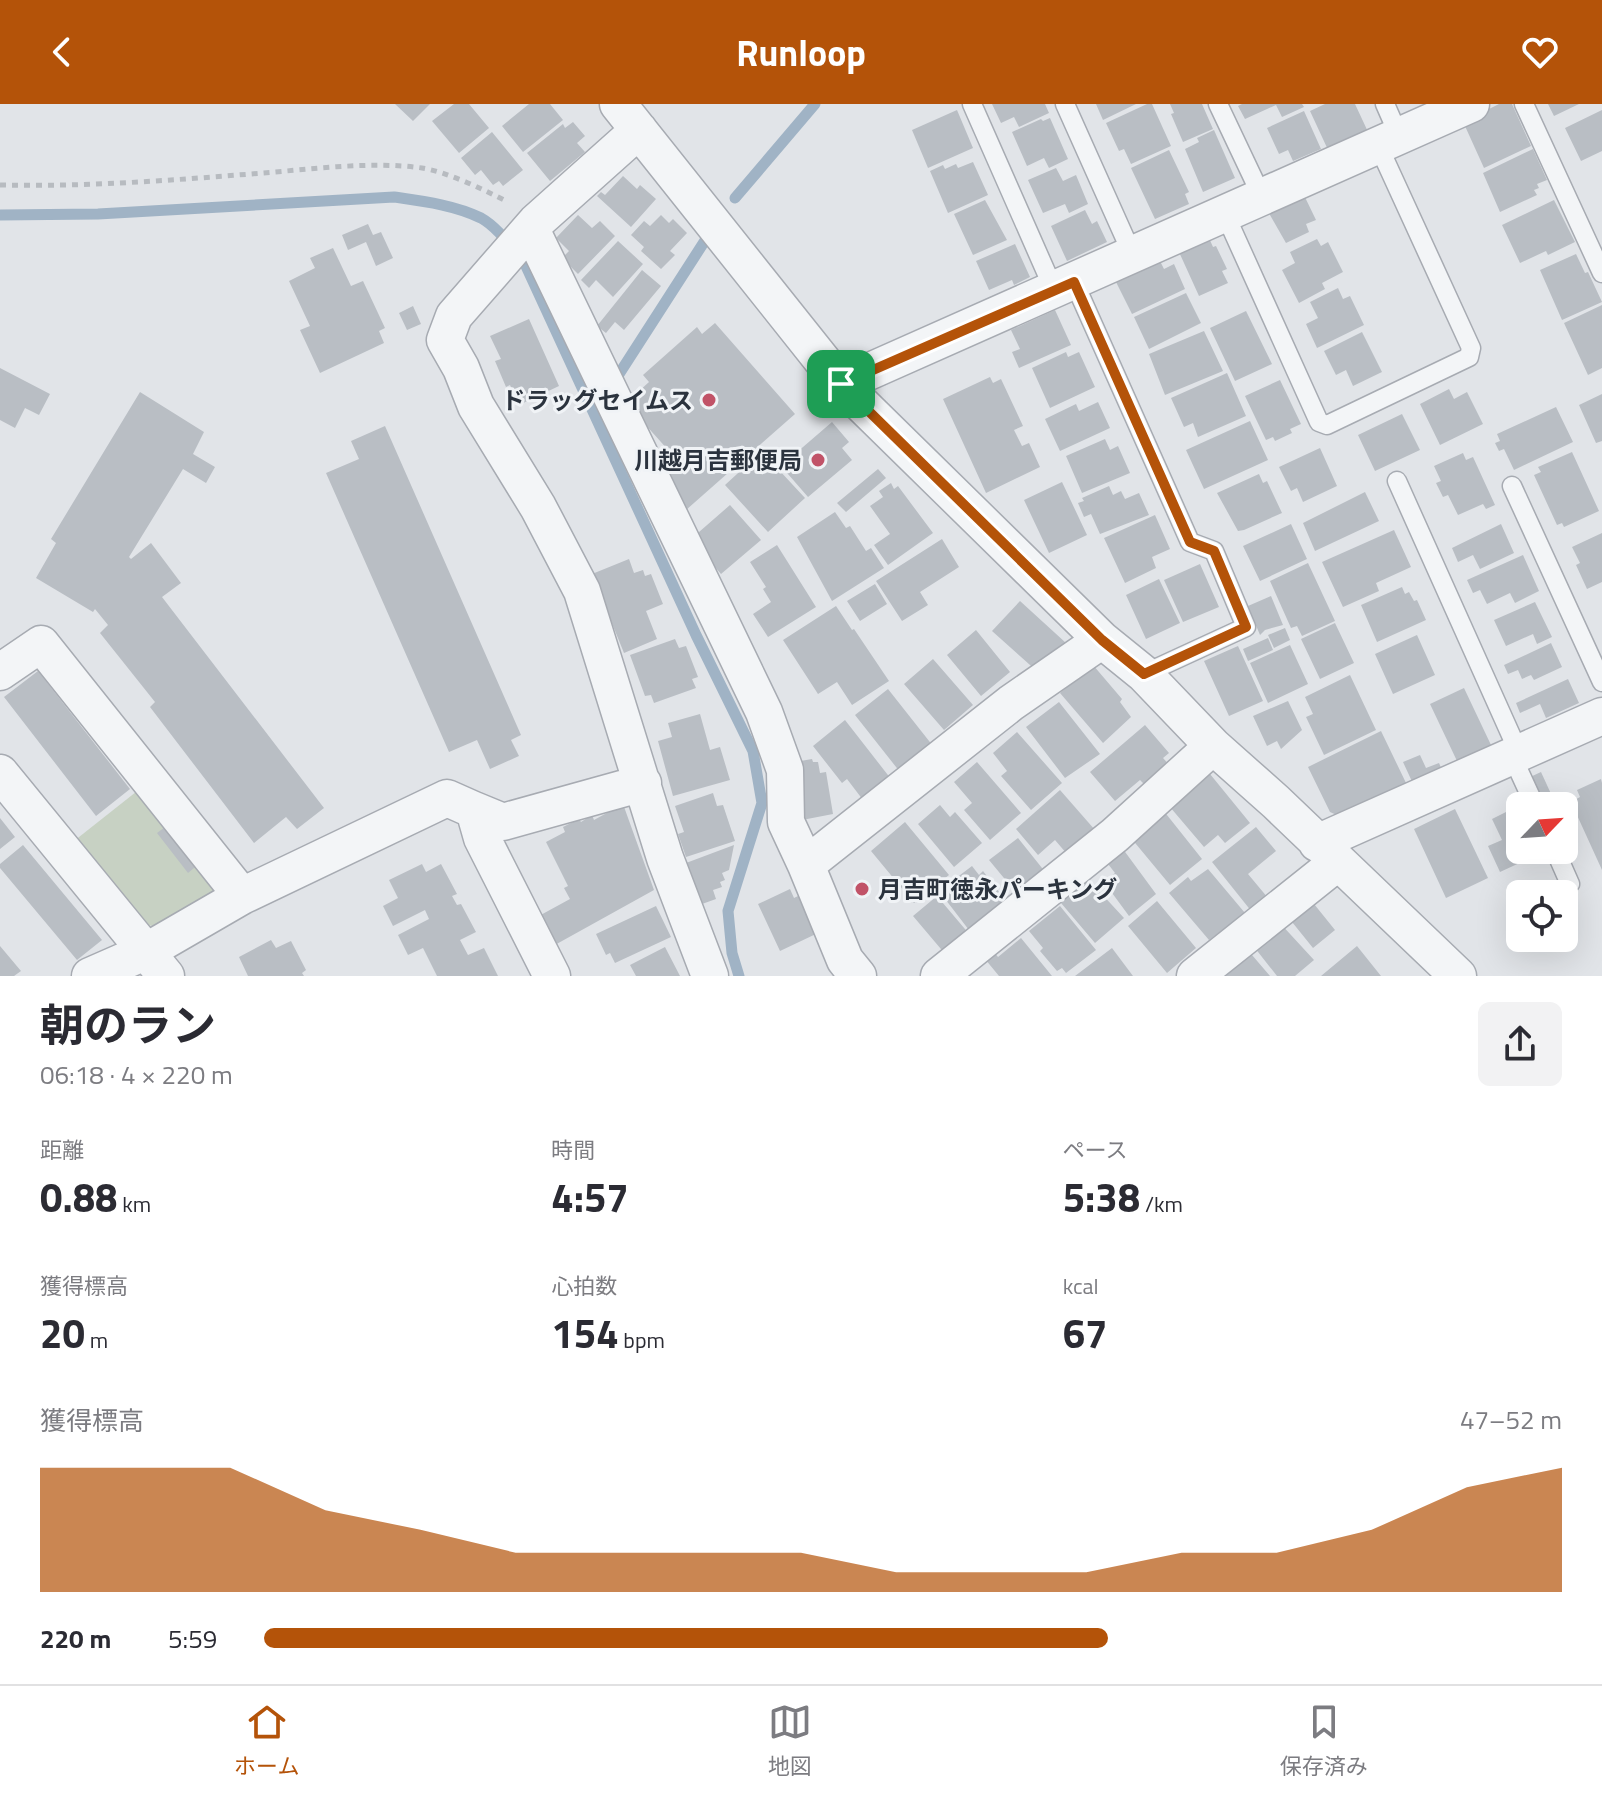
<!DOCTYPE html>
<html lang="ja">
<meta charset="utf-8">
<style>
:root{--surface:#fff;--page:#f2f2f3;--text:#2b2b33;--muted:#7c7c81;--line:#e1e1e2;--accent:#b45309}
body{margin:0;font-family:"Titillium Web","Noto Sans JP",sans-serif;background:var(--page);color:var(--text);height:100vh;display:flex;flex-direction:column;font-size:30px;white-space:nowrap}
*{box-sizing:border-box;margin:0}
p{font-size:26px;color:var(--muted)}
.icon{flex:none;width:44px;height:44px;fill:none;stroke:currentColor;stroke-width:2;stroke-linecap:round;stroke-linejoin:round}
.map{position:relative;height:872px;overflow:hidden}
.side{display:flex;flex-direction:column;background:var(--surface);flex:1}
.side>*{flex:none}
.needle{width:52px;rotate:65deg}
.controls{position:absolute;left:1506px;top:688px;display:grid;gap:16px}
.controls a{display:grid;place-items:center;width:72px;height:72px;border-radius:12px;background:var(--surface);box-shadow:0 8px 32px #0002;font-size:40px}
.pin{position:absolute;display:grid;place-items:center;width:68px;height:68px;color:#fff;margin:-34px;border-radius:16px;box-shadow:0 4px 12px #0006}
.round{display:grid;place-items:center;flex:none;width:84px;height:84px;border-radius:12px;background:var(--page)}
.head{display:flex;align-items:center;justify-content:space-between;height:136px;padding:0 40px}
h1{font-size:44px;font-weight:700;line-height:60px}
.figures{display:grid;grid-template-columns:repeat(3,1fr);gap:12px;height:136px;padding:8px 40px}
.figures div{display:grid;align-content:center}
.figures b{font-size:40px;font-weight:700}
.figures small{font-size:22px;font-weight:400}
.figures p{font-size:22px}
.chart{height:224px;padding:16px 40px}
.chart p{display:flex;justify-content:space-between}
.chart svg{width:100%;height:144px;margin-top:8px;fill:var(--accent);opacity:.7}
ul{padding:0 40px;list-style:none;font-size:26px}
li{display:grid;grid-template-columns:128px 96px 1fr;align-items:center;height:60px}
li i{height:20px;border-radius:10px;background:var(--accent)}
header{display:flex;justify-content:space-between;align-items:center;height:104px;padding:0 40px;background:var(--accent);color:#fff;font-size:36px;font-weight:700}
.dock{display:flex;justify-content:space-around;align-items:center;height:112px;border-top:2px solid var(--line);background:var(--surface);font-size:22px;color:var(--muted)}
.dock a{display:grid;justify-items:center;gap:4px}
.dock .on{color:var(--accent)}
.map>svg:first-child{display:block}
.green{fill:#c7d1c3}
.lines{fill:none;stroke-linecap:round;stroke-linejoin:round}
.stream{stroke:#a0b3c5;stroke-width:11}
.building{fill:#b9bec4}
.lane-casing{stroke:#a7abb2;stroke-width:21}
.street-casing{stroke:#a7abb2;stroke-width:39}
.path{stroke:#b7bbc0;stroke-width:5;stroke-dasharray:6 6;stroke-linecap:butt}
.lane{stroke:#f3f5f7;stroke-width:18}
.street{stroke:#f3f5f7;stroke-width:36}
.route-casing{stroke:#fff;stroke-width:16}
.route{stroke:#b45309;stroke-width:10}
.poi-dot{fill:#c15368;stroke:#f0f3f6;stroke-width:3}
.labels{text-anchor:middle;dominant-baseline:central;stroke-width:6;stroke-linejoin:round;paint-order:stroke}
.poi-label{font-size:24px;font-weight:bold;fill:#2b333e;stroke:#f0f3f6;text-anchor:end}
</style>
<header><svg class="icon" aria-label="back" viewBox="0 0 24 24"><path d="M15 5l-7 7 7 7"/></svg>Runloop<svg class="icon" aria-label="heart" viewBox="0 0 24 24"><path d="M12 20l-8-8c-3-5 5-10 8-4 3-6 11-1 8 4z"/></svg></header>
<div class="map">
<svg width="1602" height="872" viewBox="0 0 1602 872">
<rect width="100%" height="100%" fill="#e1e4e8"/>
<path class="green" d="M141 684 216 776V789L153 822 146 821 74 737Z"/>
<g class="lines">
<path class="stream" d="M735 94 815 0
M0 111 98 110 394 93C422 97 455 101 481 114 499 124 512 145 525 160L696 531 753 647 762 699 728 807 732 849 739 872
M612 281 706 135"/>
</g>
<path class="building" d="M395 0H430L413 17Z
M454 0H469L489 24 459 49 432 17Z
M529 0H550L563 16 523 48 502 22Z
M992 0H1045L1049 9 1019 23 1014 13 1001 19Z
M1096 0H1136L1103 16Z
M1147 0H1152L1171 42 1131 60 1124 45 1119 47 1106 19Z
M1170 0H1202L1213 25 1183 38 1171 10 1174 9Z
M1242 0H1302L1304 3 1282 13 1276 1 1245 15 1238 2Z
M1325 0H1355L1369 30 1329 48 1310 7Z
M1487 0 1489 5 1499 0H1512L1531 42 1484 64 1460 11Z
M1548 0H1579L1554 12Z
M957 6 973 44 928 64 912 26Z
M1602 6V47L1581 57 1565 24Z
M1304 7 1321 45 1293 57 1288 46 1279 50 1267 24Z
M1050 14 1068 55 1049 64 1044 54 1027 62 1012 28 1041 15 1043 17Z
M573 18 585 32 577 39 585 48 550 77 527 49 563 20 565 24Z
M1214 26 1235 74 1203 88 1185 45 1199 38 1197 34Z
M492 28 523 66 503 82 499 77 493 81 481 66 475 71 461 54Z
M1533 45 1547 76 1537 80 1539 84 1534 86 1537 91 1500 108 1483 69Z
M1169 46 1189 88 1185 90 1189 100 1155 115 1131 64Z
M973 58 988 91 948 109 930 67 943 61 945 65 956 60 958 64Z
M1056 64 1063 77 1076 71 1088 100 1069 109 1065 100 1043 109 1028 76Z
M623 72 637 85 640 81 656 95 631 123 597 92 601 88 605 91Z
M1302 87 1316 116 1306 120 1309 128 1286 139 1266 104Z
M985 96 1007 136 973 151 954 110Z
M1554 96 1575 138 1548 151 1546 147 1520 159 1502 121Z
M1085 106 1092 120 1097 117 1107 138 1067 157 1051 122Z
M578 111 592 124 600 117 615 132 578 170 562 154 569 147 556 134Z
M661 111 669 119 673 115 687 129 670 147 675 151 661 165 641 147 644 143 631 131 644 117 650 122Z
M368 120 373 131 381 128 393 154 376 162 366 138 348 146 342 131Z
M1209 134 1213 143 1216 142 1227 165 1222 167 1228 179 1199 192 1179 148Z
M1317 135 1321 142 1328 138 1343 168 1322 179 1325 185 1299 199 1282 166 1295 159 1290 148Z
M618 137 643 160 613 193 596 176 589 184 581 176Z
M1015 140 1030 173 1014 181 1012 176 989 186 976 157Z
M333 144 351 182 363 177 385 224 379 227 384 239 320 269 300 226 310 222 289 177 315 164 310 154Z
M1576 150 1585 169 1588 168 1602 198 1562 216 1540 166Z
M1159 155 1164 165 1174 160 1185 185 1132 210 1115 176Z
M642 166 661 182 624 226 615 218 606 229 597 222Z
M1338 184 1343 195 1350 192 1364 221 1317 244 1306 220 1318 214 1310 198Z
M1186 189 1201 219 1149 245 1134 213Z
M1602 201V264L1588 271 1564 219Z
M413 202 421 220 407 226 399 209Z
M1055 206 1071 241 1019 264 1012 248 1020 245 1011 226Z
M1246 207 1272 260 1235 277 1210 224Z
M529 215 559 282 519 301 510 281 506 283 495 257 501 255 490 232Z
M715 219 795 310 686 406 658 375 678 357 626 299 649 278 643 271 697 223 702 230Z
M1204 227 1223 267 1165 291 1149 250Z
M1362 228 1382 268 1353 282 1346 266 1336 271 1324 247Z
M1066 248 1068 253 1079 248 1095 283 1050 304 1032 264Z
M0 264 50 290 39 311 25 304 15 324 0 316Z
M1227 269 1246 312 1198 333 1193 319 1184 323 1171 294Z
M990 273 993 279 1001 275 1023 322 1014 326 1022 342 1029 339 1040 363 986 389 943 295Z
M1280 276 1301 320 1290 325 1292 329 1275 337 1273 333 1266 336 1245 292Z
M1449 285 1454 295 1467 288 1483 320 1440 341 1420 300Z
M140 288 204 328 193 350 215 363 206 379 183 365 129 453 131 455 151 439 181 479 162 493 324 704 297 725 286 713 254 739 150 603 155 598 100 529 108 521 95 505 93 508 36 474 56 439 51 435Z
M1602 290V337L1596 339 1579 301Z
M1098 298 1110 324 1060 347 1045 315 1076 300 1079 307Z
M1556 303 1573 338 1514 366 1504 345 1499 347 1495 339 1500 337 1497 330Z
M1402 310 1420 346 1375 367 1358 331Z
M1250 317 1268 356 1204 385 1186 346Z
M832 318 849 338 842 344 852 356 808 393 781 362Z
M385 322 521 631 511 636 519 652 490 665 477 636 449 648 326 369 359 355 351 337Z
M1105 335 1110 346 1118 342 1130 369 1082 389 1066 352Z
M1320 344 1337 382 1303 398 1297 384 1291 387 1279 363Z
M1572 348 1599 407 1564 423 1562 419 1557 421 1534 371 1541 368 1538 363Z
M1463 349 1466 356 1473 353 1495 401 1486 405 1483 400 1458 411 1448 391 1443 393 1436 379 1441 377 1434 362Z
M766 352 805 394 768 428 725 381 749 359 754 363Z
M878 365 886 374 846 408 837 399Z
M1259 370 1263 379 1267 377 1282 409 1244 426 1238 427 1217 389Z
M1062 378 1087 431 1049 449 1024 396Z
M891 379 894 385 898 382 933 429 888 461 874 441 890 430 870 402 883 393 879 387Z
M1109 382 1113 391 1121 387 1125 395 1139 389 1149 411 1100 430 1091 410 1084 413 1078 399 1084 397 1082 394Z
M1365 388 1379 417 1315 447 1303 419Z
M730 401 761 436 721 470 691 435Z
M835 408 846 424 850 422 866 447 871 444 884 464 832 497 797 433Z
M1155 411 1170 445 1152 453 1156 464 1125 479 1104 434Z
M1291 420 1307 455 1260 477 1243 442Z
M1501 420 1514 449 1480 465 1473 451 1458 458 1452 444Z
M1394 426 1411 463 1376 479 1379 487 1343 503 1322 458Z
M1602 429V478L1587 485 1576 461 1580 459 1572 443Z
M942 435 959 463 920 488 928 501 902 517 876 477Z
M777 441 816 503 768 533 753 510 771 498 763 485 766 483 750 458Z
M1523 451 1539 487 1515 499 1510 489 1487 500 1480 486 1473 489 1467 476Z
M629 455 634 469 643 466 645 472 651 470 663 500 646 507 657 535 624 549 592 470Z
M1308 459 1335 517 1302 532 1297 522 1291 524 1270 477Z
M1200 460 1219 503 1183 518 1164 476Z
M1159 475 1180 519 1146 535 1126 491Z
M875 480 887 500 860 517 847 497Z
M1402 483 1405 490 1409 488 1414 497 1417 496 1426 516 1377 538 1361 501Z
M1271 492 1283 521 1265 526 1260 531 1248 502Z
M1020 497 1066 539 1039 569 992 527Z
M1535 498 1552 533 1537 540 1533 530 1506 542 1494 516Z
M836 502 852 526 854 525 889 577 852 601 837 578 818 590 783 536Z
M1335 519 1354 559 1320 575 1301 535Z
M1285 524 1290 536 1274 544 1268 531Z
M976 526 1010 568 981 592 947 551Z
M1417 531 1435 571 1393 590 1375 550Z
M1268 534 1273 546 1248 557 1243 545Z
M675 535 679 544 686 542 698 573 692 575 696 584 654 599 651 591 645 592 630 551Z
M1551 539 1562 563 1534 576 1531 571 1522 575 1518 566 1508 570 1504 561Z
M1290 541 1308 580 1268 599 1250 559Z
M1238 542 1263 597 1229 612 1204 557Z
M933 555 973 601 944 626 904 580Z
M1093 561 1122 595 1120 598 1131 613 1103 639 1060 589Z
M38 567 130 685 96 712 4 593Z
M1350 571 1376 626 1324 651 1306 613 1313 610 1305 593Z
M1568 575 1579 599 1546 614 1540 600 1520 609 1516 599Z
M1464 584 1491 641 1457 657 1430 600Z
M888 585 933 642 900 668 855 611Z
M1288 597 1302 626 1281 645 1277 637 1267 642 1253 612Z
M1059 598 1100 650 1065 674 1026 623Z
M700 610 710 646 720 643 730 676 673 692 658 637 672 633 668 619Z
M845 616 891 675 863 696 847 675 842 679 813 642Z
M1145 621 1169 649 1163 654 1173 665 1149 685 1140 676 1115 697 1090 668Z
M1381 627 1407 681 1341 713 1330 708 1308 663Z
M1017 628 1062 679 1031 706 1001 672 1007 667 993 649Z
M1420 651 1426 664 1439 659 1445 673 1434 678 1429 669 1432 677 1415 684 1403 658Z
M812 655 813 658H818L820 669 826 668 833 710 802 716 795 658Z
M977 658 1021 709 990 736 964 706 972 699 954 678Z
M1541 668 1552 692 1540 698 1528 674Z
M1210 670 1250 719 1225 739 1218 731 1204 743 1170 703Z
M1601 675 1602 679V766L1571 698 1580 693 1577 686Z
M1060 686 1095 726 1067 750 1055 736 1038 751 1016 725Z
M713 689 717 702 723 701 735 737 686 753 678 730 684 728 675 702Z
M623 700 654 786 553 842 537 813 570 795 564 784 568 782 546 738 565 728 563 723 579 715 581 718 592 711 594 716Z
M940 701 950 713 955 708 982 739 954 763 918 720Z
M1520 701V746H1548L1500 768 1488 742 1502 736 1492 715Z
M1455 705 1488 774 1446 794 1414 725Z
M1163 706 1202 755 1170 781 1131 734Z
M0 714 15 733 0 745Z
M905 718 949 771 914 799 871 747Z
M169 720 200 759 188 769 157 729Z
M1256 723 1276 747 1248 770 1268 794 1252 808 1212 758Z
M1018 734 1046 769 1018 791 989 756Z
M23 741 102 836 77 856 0 764V760Z
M734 741 729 766 722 769 725 776 720 778 722 783 713 786 716 795 702 800 686 759Z
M1120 741 1156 790 1129 812 1104 778 1115 769 1105 756Z
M422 760 426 768 441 760 457 790 452 792 457 801 461 800 476 828 460 836 468 851 484 844 498 872H437L423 844 408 851 398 831 429 815 425 806 393 822 383 802 398 794 389 776Z
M972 762 979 771 983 767 1009 801 972 830 939 787Z
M1208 765 1245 809 1209 836 1169 789 1188 773 1191 777Z
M1087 774 1124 814 1095 839 1061 799Z
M790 785 794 794 800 791 818 829 780 847 758 800Z
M937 792 970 831 946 851 913 812Z
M1310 795 1335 826 1313 844 1288 813Z
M1157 797 1196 844 1167 869 1128 822Z
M656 802 671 833 615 859 610 849 606 851 596 830Z
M1060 802 1096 846 1066 869 1062 864 1057 867 1040 847 1043 844 1029 827Z
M1279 818 1314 856 1295 872H1277L1251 839Z
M1021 834 1052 872H999L985 855 994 848 998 853Z
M271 836 276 844 291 837 306 866 302 869 304 872H248L239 853Z
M0 842 21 867 14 872H0Z
M1357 842 1381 872H1321Z
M665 843 680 872H636L630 861Z
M1112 844 1133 872H1075Z
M1246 844 1270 872H1227L1221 865Z"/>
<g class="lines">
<g class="lane-casing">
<path id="lane" d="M972 0 1054 186
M1065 0 1133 152
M1218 0 1262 93
M1385 0 1399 32
M1524 0 1602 169
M1225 110 1319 318 1327 321 1469 253 1471 244 1378 41
M1074 178 1190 438 1214 447 1246 523 1144 570
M1397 377 1519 649
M1512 382 1602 578
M1512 652 1535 702
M1555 746 1570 780"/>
</g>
<g class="street-casing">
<path id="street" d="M618 0 841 280 1102 536 1144 570 1213 642 1276 698 1458 872
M639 26 536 118 454 212 445 236 461 264 476 302 538 403 582 487 665 754 710 872
M531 125 764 608 785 666 786 718 806 761
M841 280 1471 0
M0 568 41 540 242 792
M0 669 166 872
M474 706 503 718 643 679
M1317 739 1602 612
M90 872 147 847 242 792 447 694 474 706 482 734 552 872
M858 872 845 856 806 761 1011 599 1102 536
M939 872 1115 731 1213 642
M1195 872 1338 758"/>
</g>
<path class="path" d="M0 81C88 83 176 76 263 69 313 65 373 57 422 64 448 68 484 86 508 98"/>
<use href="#lane" class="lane"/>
<use href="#street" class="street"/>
</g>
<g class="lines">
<g class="route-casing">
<path id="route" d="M1074 178 1190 438 1214 447 1246 523 1144 570 1102 536 841 280Z"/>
</g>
<use href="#route" class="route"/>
</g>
<g class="poi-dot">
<circle cx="709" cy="296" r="8"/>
<circle cx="818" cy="356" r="8"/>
<circle cx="862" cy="785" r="8"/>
</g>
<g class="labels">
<g class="poi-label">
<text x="693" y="296">ドラッグセイムス</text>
<text x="802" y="356">川越月吉郵便局</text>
<text x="878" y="785" text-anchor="start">月吉町徳永パーキング</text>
</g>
</g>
</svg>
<div class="controls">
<a><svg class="needle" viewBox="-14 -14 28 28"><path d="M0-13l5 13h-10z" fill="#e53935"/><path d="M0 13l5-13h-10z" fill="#7c7c81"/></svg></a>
<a><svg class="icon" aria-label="locate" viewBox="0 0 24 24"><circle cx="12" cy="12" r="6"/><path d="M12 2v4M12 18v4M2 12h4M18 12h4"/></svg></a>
</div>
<div class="pin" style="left:841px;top:280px;background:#1e9e55"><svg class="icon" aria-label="arrive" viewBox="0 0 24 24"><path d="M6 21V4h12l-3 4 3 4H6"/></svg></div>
</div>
<section class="side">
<div class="head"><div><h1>朝のラン</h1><p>06:18 · 4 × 220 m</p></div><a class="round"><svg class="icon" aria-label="share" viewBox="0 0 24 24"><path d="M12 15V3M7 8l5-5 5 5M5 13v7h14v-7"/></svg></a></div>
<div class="figures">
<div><p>距離</p><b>0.88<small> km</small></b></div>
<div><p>時間</p><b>4:57</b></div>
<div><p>ペース</p><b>5:38<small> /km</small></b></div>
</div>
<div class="figures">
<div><p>獲得標高</p><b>20<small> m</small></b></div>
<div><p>心拍数</p><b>154<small> bpm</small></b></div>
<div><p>kcal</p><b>67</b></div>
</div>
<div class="chart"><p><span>獲得標高</span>47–52 m</p>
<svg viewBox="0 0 160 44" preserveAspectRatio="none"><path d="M0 44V6L10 6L20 6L30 19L40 25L50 32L60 32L70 32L80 32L90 38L100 38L110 38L120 32L130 32L140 25L150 12L160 6V44z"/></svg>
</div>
<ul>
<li><b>220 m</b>5:59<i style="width:65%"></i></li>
</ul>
</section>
<nav class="dock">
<a class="on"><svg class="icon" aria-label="home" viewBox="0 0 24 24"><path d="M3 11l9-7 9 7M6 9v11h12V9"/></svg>ホーム</a>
<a><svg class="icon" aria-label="map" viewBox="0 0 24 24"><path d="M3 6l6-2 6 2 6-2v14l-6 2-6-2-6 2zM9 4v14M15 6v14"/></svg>地図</a>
<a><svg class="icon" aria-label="saved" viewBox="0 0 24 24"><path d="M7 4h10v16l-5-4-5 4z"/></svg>保存済み</a>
</nav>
